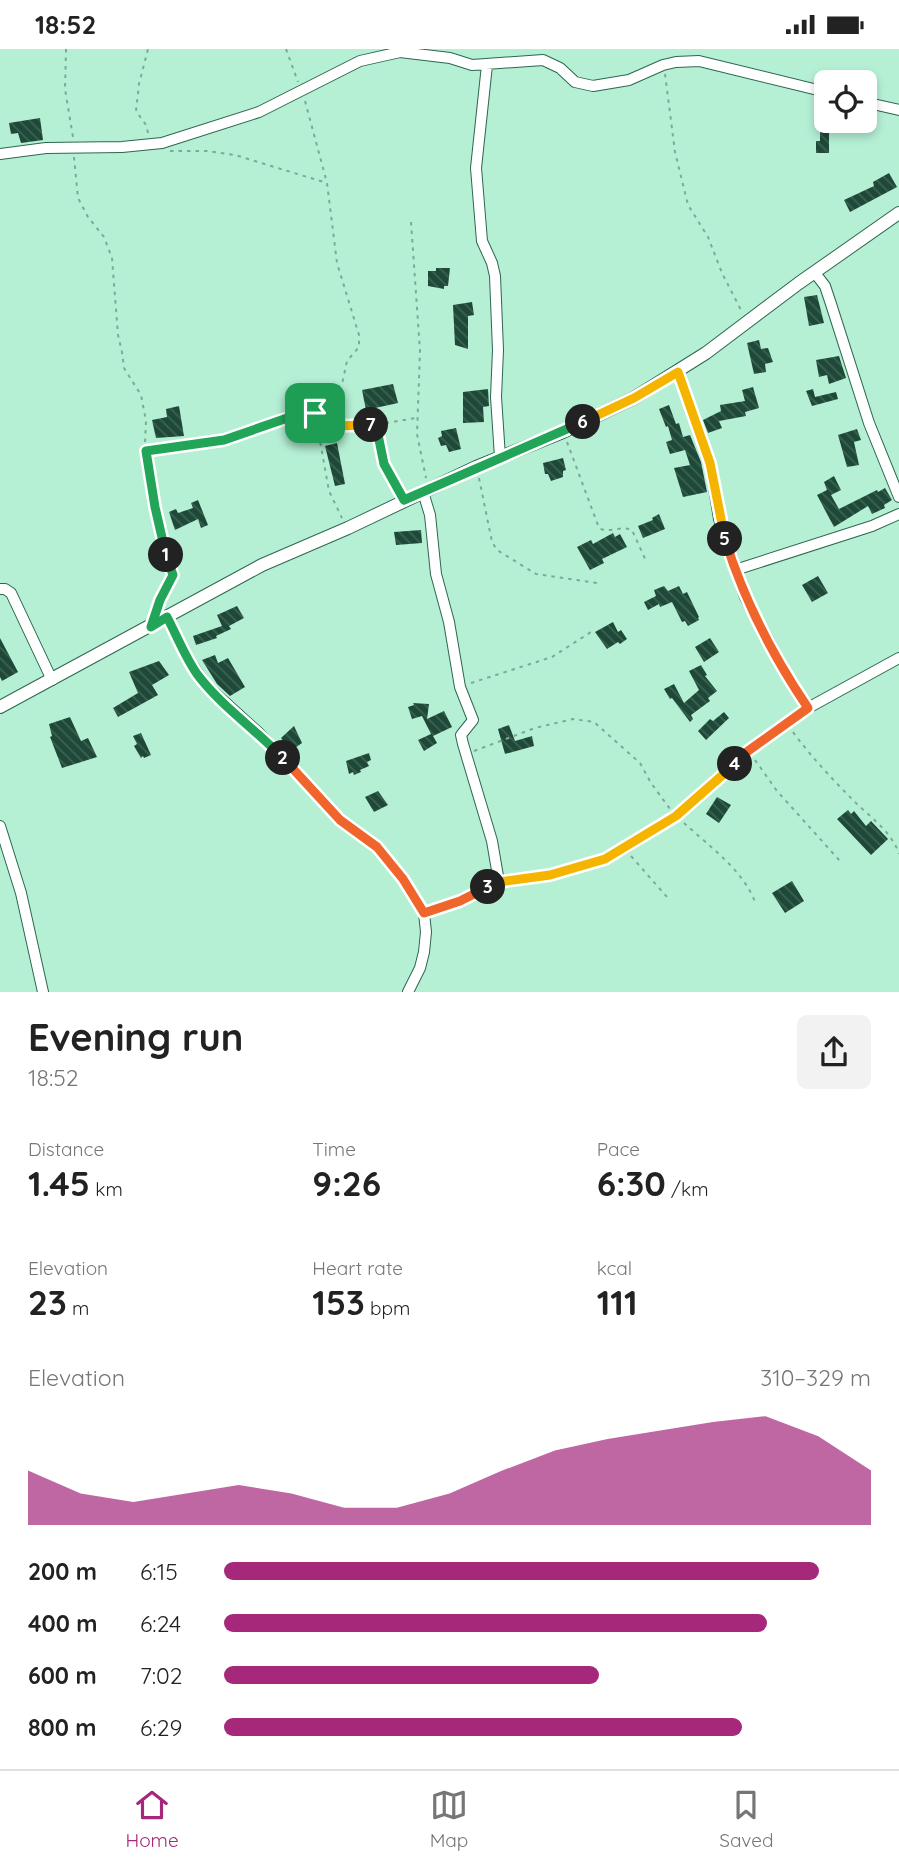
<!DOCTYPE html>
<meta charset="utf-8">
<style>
:root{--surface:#fff;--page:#f2f2f2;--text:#222;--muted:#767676;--line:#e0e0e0;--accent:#a5287b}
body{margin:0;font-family:Quicksand,sans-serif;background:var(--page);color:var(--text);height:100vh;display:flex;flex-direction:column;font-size:26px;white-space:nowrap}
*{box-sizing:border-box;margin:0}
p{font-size:23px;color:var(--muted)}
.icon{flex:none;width:38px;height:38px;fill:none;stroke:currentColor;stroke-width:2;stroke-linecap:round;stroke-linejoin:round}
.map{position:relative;height:943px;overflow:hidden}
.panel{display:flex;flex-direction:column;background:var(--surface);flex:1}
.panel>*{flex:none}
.controls{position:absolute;left:814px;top:21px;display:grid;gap:14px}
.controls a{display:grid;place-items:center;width:63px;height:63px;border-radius:10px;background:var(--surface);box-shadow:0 4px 10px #0003;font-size:35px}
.pin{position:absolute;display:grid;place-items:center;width:60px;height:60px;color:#fff;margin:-30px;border-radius:14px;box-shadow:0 4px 10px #0006}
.km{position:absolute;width:35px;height:35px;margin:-18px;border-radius:50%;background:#222;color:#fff;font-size:19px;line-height:35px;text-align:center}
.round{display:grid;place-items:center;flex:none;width:74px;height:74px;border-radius:10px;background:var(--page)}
.head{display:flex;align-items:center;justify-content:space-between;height:119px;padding:0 28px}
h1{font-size:38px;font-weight:700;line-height:52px}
.figures{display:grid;grid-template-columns:repeat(3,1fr);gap:10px;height:119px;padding:7px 28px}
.figures div{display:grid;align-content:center}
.figures b{font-size:35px;font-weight:700}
.figures small{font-size:19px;font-weight:400}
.figures p{font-size:19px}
.chart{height:196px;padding:14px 28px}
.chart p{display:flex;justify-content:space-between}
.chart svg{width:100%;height:126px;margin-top:7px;fill:var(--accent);opacity:.7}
ul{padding:0 28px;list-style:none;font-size:23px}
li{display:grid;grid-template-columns:112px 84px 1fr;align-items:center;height:52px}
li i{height:18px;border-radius:9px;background:var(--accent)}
.status{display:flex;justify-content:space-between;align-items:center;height:49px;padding:0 35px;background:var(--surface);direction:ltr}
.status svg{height:19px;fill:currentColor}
.tab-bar{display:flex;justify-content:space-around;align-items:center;height:98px;border-top:2px solid var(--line);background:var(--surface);font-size:19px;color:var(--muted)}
.tab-bar a{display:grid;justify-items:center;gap:4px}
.tab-bar .on{color:var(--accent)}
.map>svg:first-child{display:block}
.building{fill:url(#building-back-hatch)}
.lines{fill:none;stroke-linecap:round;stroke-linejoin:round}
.minor-casing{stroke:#2e6650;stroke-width:12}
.tertiary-casing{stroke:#2e6650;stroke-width:14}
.path{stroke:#7caa95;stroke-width:2;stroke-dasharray:3.5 5;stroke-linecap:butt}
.minor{stroke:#fff;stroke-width:10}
.tertiary{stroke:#fff;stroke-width:12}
.split-1-casing{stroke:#fff;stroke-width:14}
.split-2-casing{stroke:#fff;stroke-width:14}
.split-3-casing{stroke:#fff;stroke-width:14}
.split-4-casing{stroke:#fff;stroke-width:14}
.split-5-casing{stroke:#fff;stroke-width:14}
.split-6-casing{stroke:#fff;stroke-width:14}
.split-7-casing{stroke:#fff;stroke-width:14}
.split-8-casing{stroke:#fff;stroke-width:14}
.split-1{stroke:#22a559;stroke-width:9}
.split-2{stroke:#22a559;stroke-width:9}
.split-3{stroke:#f0652b;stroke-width:9}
.split-4{stroke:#f5b400;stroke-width:9}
.split-5{stroke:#f0652b;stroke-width:9}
.split-6{stroke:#f5b400;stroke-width:9}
.split-7{stroke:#22a559;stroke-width:9}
.split-8{stroke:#f5b400;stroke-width:9}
</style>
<div class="status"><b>18:52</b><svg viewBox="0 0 49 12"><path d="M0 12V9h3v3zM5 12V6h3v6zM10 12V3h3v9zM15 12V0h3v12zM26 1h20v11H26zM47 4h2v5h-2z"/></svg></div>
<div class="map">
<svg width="899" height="943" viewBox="0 0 899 943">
<defs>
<pattern id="building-back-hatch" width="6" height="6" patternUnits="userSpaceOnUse" patternTransform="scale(1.75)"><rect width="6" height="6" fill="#1e4938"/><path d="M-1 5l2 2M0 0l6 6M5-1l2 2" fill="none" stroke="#3d6153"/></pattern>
</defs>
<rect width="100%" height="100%" fill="#b5f0d5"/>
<path class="building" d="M40 69 43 91 21 94 18 84 11 85 9 74Z
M820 79H829V104H816V92H820Z
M889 124 897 138 850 163 844 151 874 137 873 133Z
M436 219H450L448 237H444V240L428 237V222H436Z
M817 246 824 274 809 277 804 248Z
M472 253 474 266 468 267V300L455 296 453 256Z
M759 291 761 300 768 299 773 313 765 315 766 323 754 325 747 294Z
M839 307 846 329 829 335 827 326 819 328 816 311Z
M393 335 398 354 366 361 362 341Z
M753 338 759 359 745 363 746 367 719 372 722 379 708 384 703 371 721 362 720 356 745 352 742 341Z
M488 340 489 357 483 358 484 373 463 374V343Z
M813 340 815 348 836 343 838 350 812 357 806 342Z
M669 356 676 375 679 374 683 388 690 386 701 413 707 443 683 448 674 419 690 416 685 401 670 405 666 393 672 391 668 377 666 378 659 360Z
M179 357 184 387 156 389 152 371 167 368 166 360Z
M456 379 461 400 449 403 446 396 441 397 438 389 442 387 441 382Z
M857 380 861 391 854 393 859 416 847 418 838 386Z
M337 394 345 435 335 437 325 397Z
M563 409 566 421 563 422V428L551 432 548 425H545L543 414Z
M834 427 841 441 831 446 839 460 877 441 878 443 885 439 892 451 884 456 885 459 872 465 868 457 834 478 817 446 827 441 824 433Z
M198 451 208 476 201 479 198 470 175 481 169 463 176 460 178 464 193 459 191 454Z
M659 465 665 480 643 489 638 477 653 471 652 469Z
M421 481 422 494 396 496 394 483Z
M613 484 615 488 620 485 627 498 602 510 604 514 590 521 577 498 591 491 593 495Z
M818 527 828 544 812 553 802 536Z
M664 537 668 542 679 537 683 545 687 543 699 568 698 569 699 571 688 577 685 572 682 573 672 553 660 558 659 555 648 561 644 553 656 547 654 541Z
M237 557 244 569 229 577 231 580 216 587 217 589 196 596 193 587 222 577 217 566Z
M613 573 618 583 621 581 627 590 620 595 618 593 607 600 595 583Z
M0 589 18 623 2 632 0 628Z
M710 589 719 603 704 613 695 598Z
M215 606 218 614 228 609 245 638 230 647 217 635 202 611Z
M159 612 169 626 152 636 158 646 118 668 113 659 138 644 129 623Z
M701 616 707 626 705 627 717 642 708 649 710 652 691 666 693 670 690 673 672 649 670 650 664 640 674 635 684 654 699 641 689 622Z
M413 654 429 655 427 670 444 662 452 678 433 687 437 694 424 702 418 691 431 685 422 667 412 670 408 658 414 656Z
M724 663 729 669 706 691 698 682 710 670 713 672Z
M70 668 81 692 88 689 97 708 62 719 50 688 52 687 49 675Z
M509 676 515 692 532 687 534 697 505 705 498 680Z
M294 677 302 694 292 701 290 697 287 698 281 689Z
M141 684 151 706 144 709 143 707 141 709 134 697 137 695 133 687Z
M369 704 371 711 367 713 369 717 360 721 361 723 354 726 353 723 349 725 346 712Z
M378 742 388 756 374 763 365 748Z
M717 748 731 756 719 774 706 765Z
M848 761 851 765 854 762 866 777 871 772 888 790 871 806 837 770Z
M792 832 804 852 785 864 772 844Z"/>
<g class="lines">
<g class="minor-casing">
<path id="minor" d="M487 16 476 119 482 192 492 214 495 227 498 301 496 348 500 408
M864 53 899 61
M0 105 46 99 122 98 162 94 259 63 360 12 400 3 450 9 472 16 543 11 560 19 575 33 593 37 629 31 663 16 676 13 699 12 826 43
M815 224 825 237 831 255 869 374 899 448
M678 323 710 414 719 470 745 548 793 637 808 659
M423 443 430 466 436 525 449 573 460 638 473 671 461 686 463 695 492 792 499 833
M735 521 872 477 899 465
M0 540H5L11 544 52 631
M167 568 188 610 206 636 259 684 340 771 377 798 403 830 424 864 426 883 424 903 420 919 408 943
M0 777 21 844 43 943
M424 864 460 852 499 833 550 826 605 810 625 799 676 767 748 702 808 659 899 609"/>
</g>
<g class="tertiary-casing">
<path id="tertiary" d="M0 658 262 516 348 479 476 418 563 383 634 349 706 304 799 234 899 164"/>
</g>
<path class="path" d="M66 0 65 40 73 88
M286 0 298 33
M665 25 675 103 688 156 708 188 722 224 742 263
M305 52 327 134 337 214 359 286V298L347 312 342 335 319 353 315 364 329 442 342 469
M148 84 146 76 136 62 139 35 148 0
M170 102H207L235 106 327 134
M74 108 78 149 88 168 104 188 112 209 118 286 122 303 124 319 141 346 146 372 145 395 155 459 165 503 174 526 157 560
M411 173 420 302 417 385 426 429
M318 375C349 382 385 374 416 369
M376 377 384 416 399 443
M567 393 599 479C609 485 621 476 632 481L647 514
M147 401 224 391 296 366 314 364
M479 429 492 493 497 501 536 525 597 534
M471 634 552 608 591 583
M793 683C812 709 835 733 858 756 874 771 892 784 899 805
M474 702 535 679 573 670 594 673 640 714 651 734 670 760
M755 711 777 742 840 812
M684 774C709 797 743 821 755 853
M631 807 667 848"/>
<use href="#minor" class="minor"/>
<use href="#tertiary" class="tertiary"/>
</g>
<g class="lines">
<g class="split-1-casing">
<path id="split-1" d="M166 506 155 458 146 402 224 391 296 366 315 364"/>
</g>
<g class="split-2-casing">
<path id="split-2" d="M166 506 173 526 160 551 151 578 167 568C177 587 185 608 197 625 221 657 255 680 283 709"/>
</g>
<g class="split-3-casing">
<path id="split-3" d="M283 709 340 771 377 798 403 830 424 864 460 852 488 838"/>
</g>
<g class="split-4-casing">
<path id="split-4" d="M488 838 499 833 550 826 605 810 676 767 735 715"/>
</g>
<g class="split-5-casing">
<path id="split-5" d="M725 490C743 549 773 607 808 659L748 702 735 715"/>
</g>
<g class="split-6-casing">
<path id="split-6" d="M583 373 634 349 678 323 710 414 725 490"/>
</g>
<g class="split-7-casing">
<path id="split-7" d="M371 376H376L384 415 404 451 583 373"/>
</g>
<g class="split-8-casing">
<path id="split-8" d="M315 364 317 375 331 377 371 376"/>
</g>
<use href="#split-1" class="split-1"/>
<use href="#split-2" class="split-2"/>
<use href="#split-3" class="split-3"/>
<use href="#split-4" class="split-4"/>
<use href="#split-5" class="split-5"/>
<use href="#split-6" class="split-6"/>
<use href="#split-7" class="split-7"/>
<use href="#split-8" class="split-8"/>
</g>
</svg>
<div class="controls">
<a><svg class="icon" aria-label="locate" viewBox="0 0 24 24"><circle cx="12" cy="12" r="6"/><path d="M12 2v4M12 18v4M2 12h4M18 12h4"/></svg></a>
</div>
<div class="pin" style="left:315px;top:364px;background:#1e9e55"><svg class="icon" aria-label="arrive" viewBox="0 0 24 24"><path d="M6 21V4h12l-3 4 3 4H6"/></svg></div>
<b class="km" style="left:166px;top:506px">1</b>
<b class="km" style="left:283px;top:709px">2</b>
<b class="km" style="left:488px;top:838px">3</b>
<b class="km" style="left:735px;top:715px">4</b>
<b class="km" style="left:725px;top:490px">5</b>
<b class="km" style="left:583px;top:373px">6</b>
<b class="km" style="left:371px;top:376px">7</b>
</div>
<section class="panel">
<div class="head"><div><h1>Evening run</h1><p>18:52</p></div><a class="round"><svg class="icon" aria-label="share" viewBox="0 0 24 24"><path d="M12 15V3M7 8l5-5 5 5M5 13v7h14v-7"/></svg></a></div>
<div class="figures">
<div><p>Distance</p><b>1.45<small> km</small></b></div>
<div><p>Time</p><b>9:26</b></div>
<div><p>Pace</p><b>6:30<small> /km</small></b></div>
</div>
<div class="figures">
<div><p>Elevation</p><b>23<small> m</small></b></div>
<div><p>Heart rate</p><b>153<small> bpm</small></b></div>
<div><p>kcal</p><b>111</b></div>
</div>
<div class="chart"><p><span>Elevation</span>310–329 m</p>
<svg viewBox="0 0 160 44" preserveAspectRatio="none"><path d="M0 44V25L10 33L20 36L30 33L40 30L50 33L60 38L70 38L80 33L90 25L100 18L110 14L120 11L130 8L140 6L150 13L160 25V44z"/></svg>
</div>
<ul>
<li><b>200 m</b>6:15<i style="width:92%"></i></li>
<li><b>400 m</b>6:24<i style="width:84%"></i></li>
<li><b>600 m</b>7:02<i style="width:58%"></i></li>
<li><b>800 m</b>6:29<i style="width:80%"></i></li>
</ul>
</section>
<nav class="tab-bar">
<a class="on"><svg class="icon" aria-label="home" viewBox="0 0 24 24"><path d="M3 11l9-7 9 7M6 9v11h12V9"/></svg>Home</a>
<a><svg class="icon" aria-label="map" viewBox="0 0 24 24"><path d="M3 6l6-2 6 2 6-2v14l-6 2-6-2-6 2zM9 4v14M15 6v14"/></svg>Map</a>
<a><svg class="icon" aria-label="saved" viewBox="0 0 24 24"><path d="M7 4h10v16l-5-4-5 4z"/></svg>Saved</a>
</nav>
